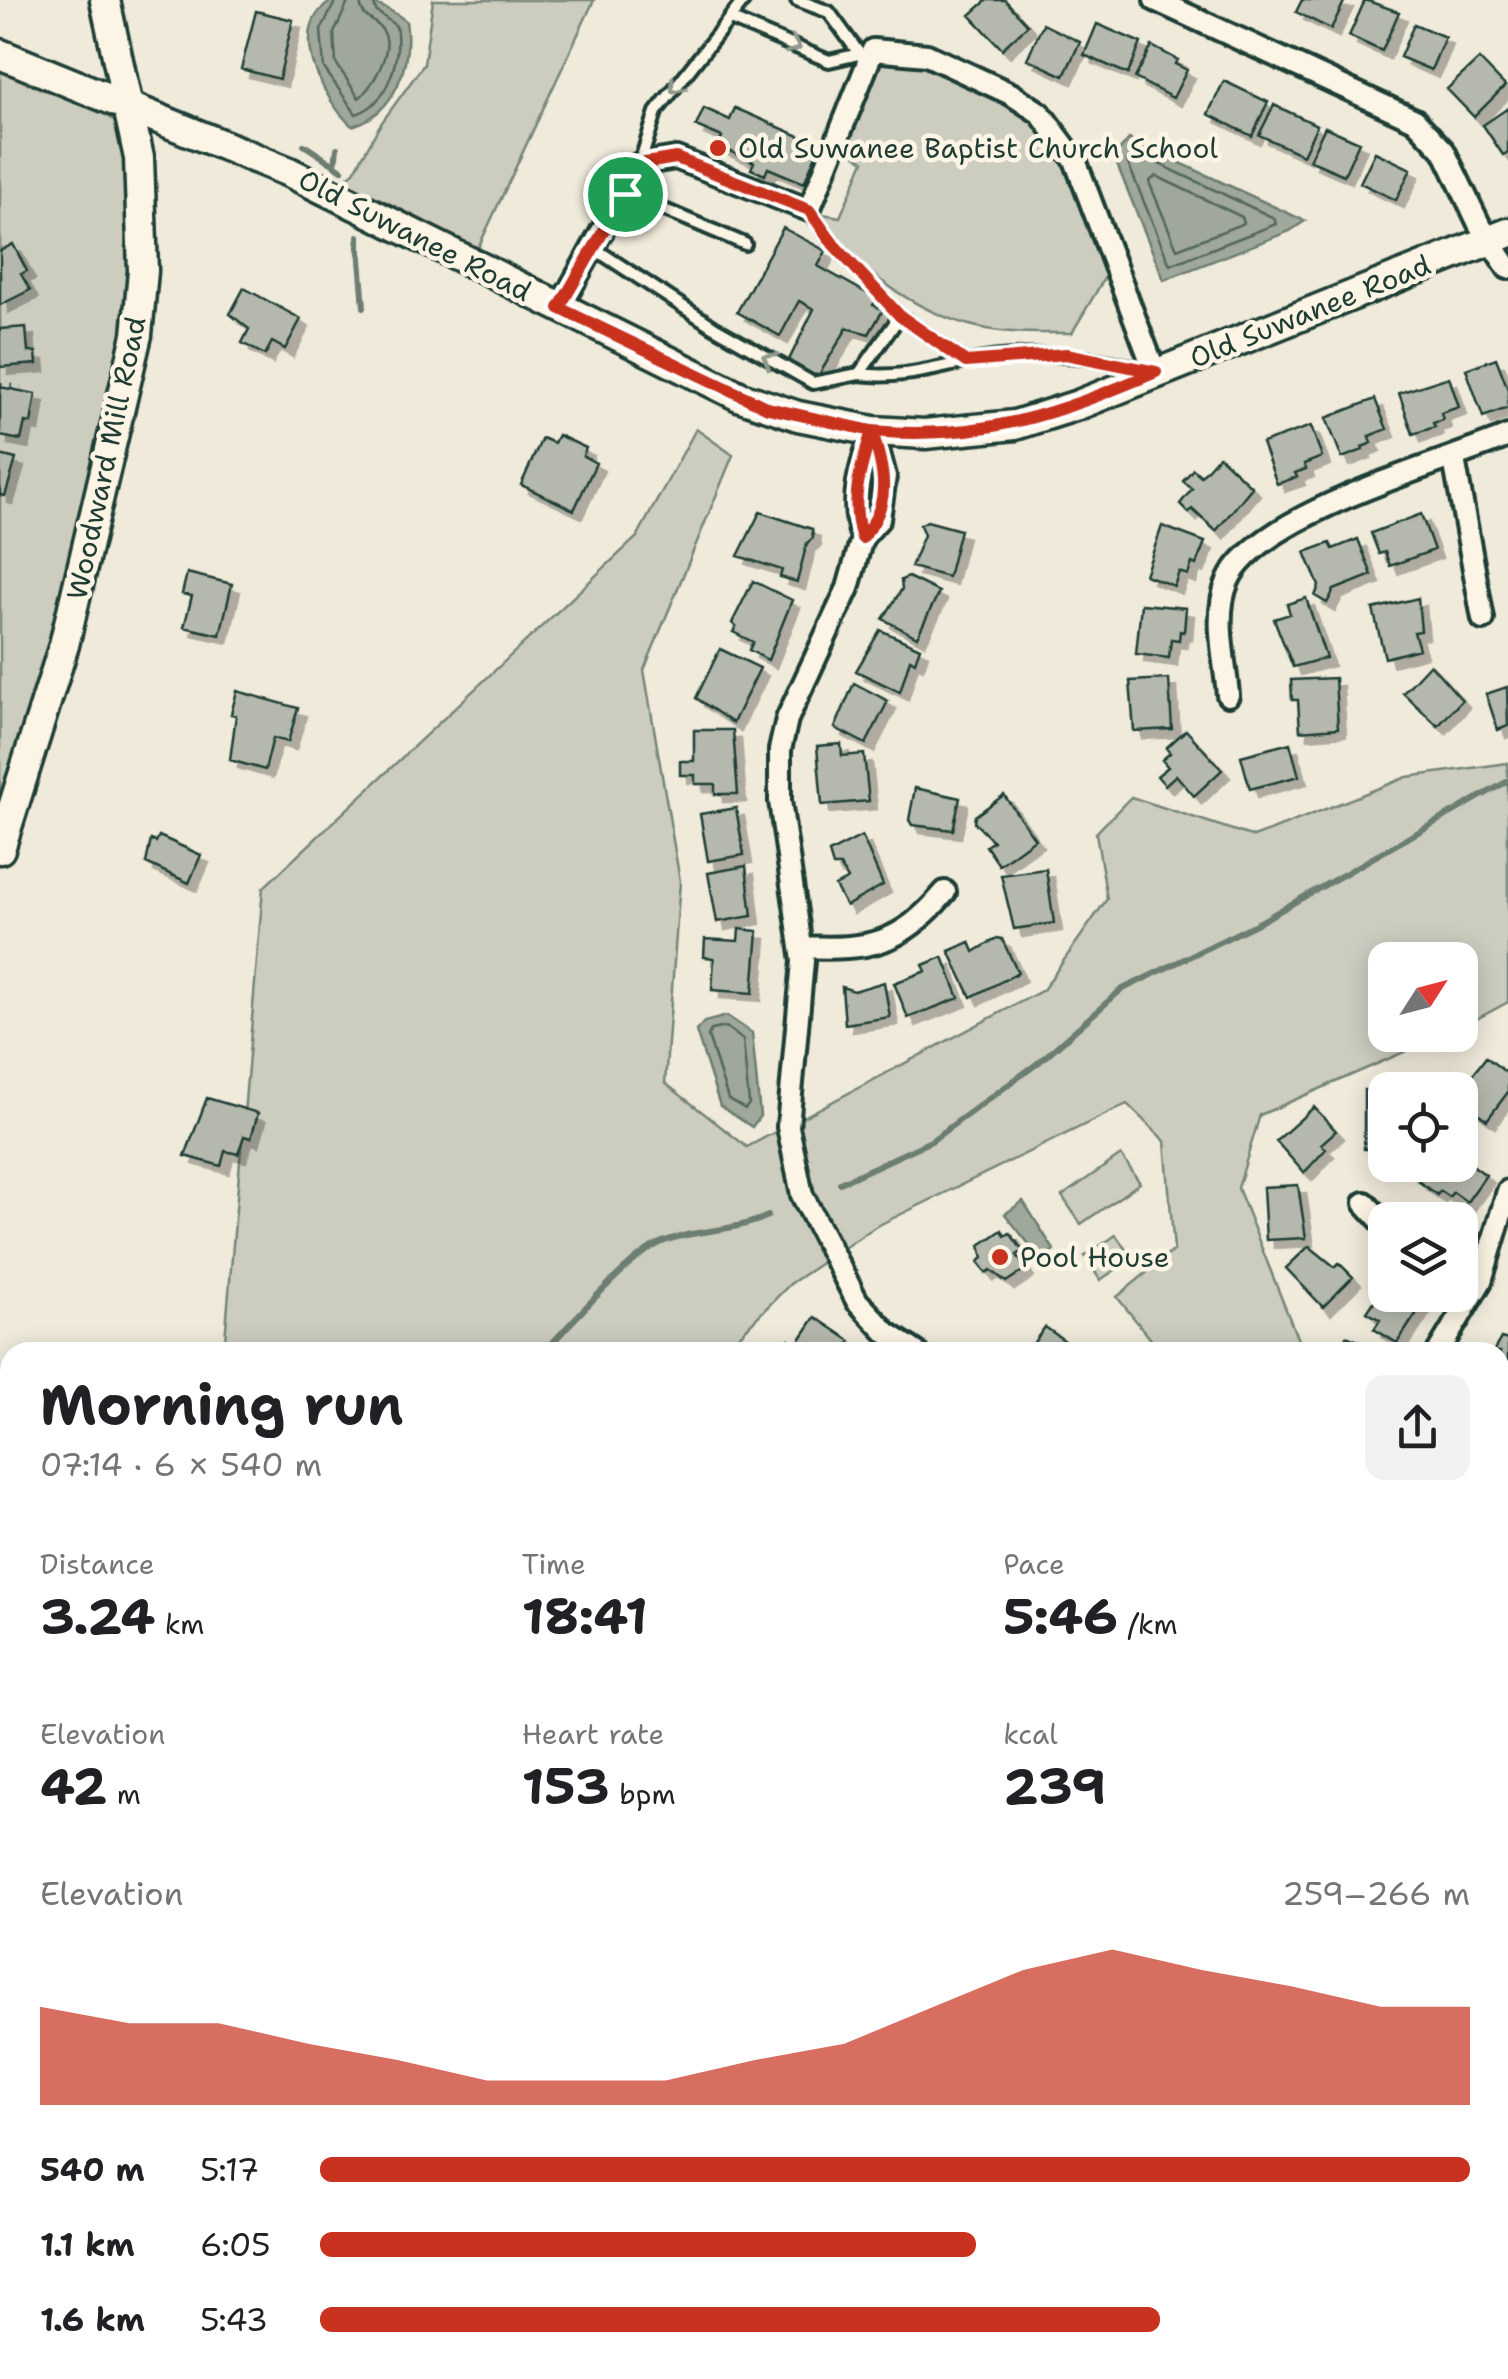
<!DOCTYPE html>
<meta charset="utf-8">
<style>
:root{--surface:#fff;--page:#f2f2f2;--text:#202124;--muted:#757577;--accent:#c8321e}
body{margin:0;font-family:"Shantell Sans",sans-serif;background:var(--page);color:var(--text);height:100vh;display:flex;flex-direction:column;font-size:38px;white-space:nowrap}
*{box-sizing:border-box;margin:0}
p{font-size:32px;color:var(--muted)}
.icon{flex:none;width:55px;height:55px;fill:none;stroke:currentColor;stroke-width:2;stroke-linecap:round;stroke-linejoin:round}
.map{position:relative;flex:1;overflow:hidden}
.side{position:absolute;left:0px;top:1342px;width:1510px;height:1038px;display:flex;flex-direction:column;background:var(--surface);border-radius:30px 30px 0 0;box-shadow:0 5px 25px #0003}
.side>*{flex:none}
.needle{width:65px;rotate:54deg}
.controls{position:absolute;left:1368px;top:942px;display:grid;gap:20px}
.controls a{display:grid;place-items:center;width:110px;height:110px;border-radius:20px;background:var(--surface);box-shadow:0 5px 25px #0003;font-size:50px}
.pin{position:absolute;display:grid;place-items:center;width:85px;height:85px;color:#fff;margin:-42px;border:5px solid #fff;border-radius:50%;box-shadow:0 2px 10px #0007}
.round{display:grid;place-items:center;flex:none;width:105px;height:105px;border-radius:20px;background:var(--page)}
.headline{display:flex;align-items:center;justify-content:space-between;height:170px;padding:0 40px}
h1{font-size:55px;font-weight:700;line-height:75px}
.stats{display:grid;grid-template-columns:repeat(3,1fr);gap:15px;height:170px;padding:10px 40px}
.stats div{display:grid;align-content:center}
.stats b{font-size:50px;font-weight:700}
.stats small{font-size:28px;font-weight:400}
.stats p{font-size:28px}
.chart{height:280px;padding:20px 40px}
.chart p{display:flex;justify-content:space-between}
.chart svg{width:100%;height:180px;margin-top:10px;fill:var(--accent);opacity:.7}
ul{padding:0 40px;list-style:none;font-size:32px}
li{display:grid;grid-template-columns:160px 120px 1fr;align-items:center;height:75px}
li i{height:25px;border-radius:12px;background:var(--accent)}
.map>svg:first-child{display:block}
.green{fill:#cccdbf;stroke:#76857a;stroke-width:2.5}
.water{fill:#9fa89a;stroke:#6c7d71;stroke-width:2.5}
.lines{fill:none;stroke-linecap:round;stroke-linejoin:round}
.shore{stroke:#52685d;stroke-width:2.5}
.stream{stroke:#6c7d71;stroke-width:6}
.river{stroke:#9fa89a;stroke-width:35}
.building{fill:#b5b9ad;stroke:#1f3d34;stroke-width:2.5;filter:url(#shadow)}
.lane-casing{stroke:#1f3d34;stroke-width:18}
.street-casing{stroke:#1f3d34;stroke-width:28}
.secondary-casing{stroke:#1f3d34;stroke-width:35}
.path{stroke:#1f3d34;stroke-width:4;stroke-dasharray:2.5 8;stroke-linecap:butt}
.lane{stroke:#fcf5e5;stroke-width:10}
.street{stroke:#fcf5e5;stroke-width:20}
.secondary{stroke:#fcf5e5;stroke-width:28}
.oneway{stroke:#8e998c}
.route-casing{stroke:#fff;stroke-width:20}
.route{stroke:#c8321e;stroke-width:12}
.poi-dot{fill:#c8321e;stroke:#fcf5e5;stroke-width:4}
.labels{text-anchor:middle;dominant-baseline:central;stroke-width:9;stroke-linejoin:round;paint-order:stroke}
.poi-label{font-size:28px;fill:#1f3d34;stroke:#fcf5e5;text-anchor:start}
.street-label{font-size:28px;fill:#1f3d34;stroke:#fcf5e5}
</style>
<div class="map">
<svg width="1508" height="2379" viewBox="0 0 1508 2379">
<defs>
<filter id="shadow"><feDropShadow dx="8" dy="8" stdDeviation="0" flood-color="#0004"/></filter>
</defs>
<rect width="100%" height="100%" fill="#efeada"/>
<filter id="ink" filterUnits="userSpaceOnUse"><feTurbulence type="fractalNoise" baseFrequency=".01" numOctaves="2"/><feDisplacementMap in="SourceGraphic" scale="20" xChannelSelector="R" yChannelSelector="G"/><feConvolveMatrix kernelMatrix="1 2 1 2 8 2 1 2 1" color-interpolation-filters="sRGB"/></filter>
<g filter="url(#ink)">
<path class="green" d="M433 0H594L470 265 323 196 354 172 380 125 424 64Z
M881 57 928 62 1026 112 1065 155 1111 267 1072 333C1046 333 1019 334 993 330 928 320 853 273 823 214L840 217 864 161 846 148 875 62Z
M0 68 98 107 121 127C167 325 56 623 0 818Z
M696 429 733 455 644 670 680 881 665 1083 747 1147 1043 990 1107 899 1096 833 1131 797 1254 837 1407 777 1508 763V1002L1460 1028V960H1385V1035H1443L1260 1115 1238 1188 1298 1340V1352H1161L1117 1297 1174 1250 1165 1141 1127 1104 875 1227 790 1284 723 1352H224L263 888 637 537Z
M1121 1155 1140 1183 1081 1224 1062 1196Z
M1116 1235 1132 1259 1100 1280 1085 1256Z
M10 2340V2370H246L248 2379H0V2356Z
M1045 2370H1443L1445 2379H1038Z"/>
<path class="water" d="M334 0C364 0 382 2 406 21 412 64 396 113 352 126 323 100 284 25 334 0Z
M1129 139 1305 221 1290 231 1164 280 1114 157Z
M727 1016 752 1033 760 1116 752 1127 720 1106 696 1031 704 1022Z
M1023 1201 1054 1250 1041 1259 1005 1214Z"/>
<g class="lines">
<path class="shore" d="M336 0 321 30 324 68 356 114C388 105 402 56 396 26L376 11 373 0
M349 0 334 33 336 63 359 98C372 88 395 49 383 31 374 17 361 21 360 0
M1136 153 1274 218 1276 224 1170 265 1127 161Z
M1156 176 1242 217 1244 223 1177 249 1149 182Z
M726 1027 743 1040 749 1104 745 1109 728 1099 708 1036 711 1030Z"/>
<path class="stream" d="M304 145 342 170
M335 165 337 148
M358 236 364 307
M840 1183 931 1141 1038 1063 1121 990 1260 922 1508 781
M544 1352C567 1327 627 1260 656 1245 687 1229 733 1233 768 1216
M0 2037 10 2007"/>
<path class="river" d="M1500 2295 1508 2299
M1359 2379 1362 2370"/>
</g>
<path class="building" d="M987 0H1005L1028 25 1002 49 970 15Z
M1302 0H1345L1331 29 1296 12Z
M1365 0 1399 12 1382 51 1349 36Z
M256 11 293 20 279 79 241 69Z
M1043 24 1080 42 1064 76 1027 59Z
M1097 24 1141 43 1128 74 1084 55Z
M1414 24 1445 37 1431 70 1400 57Z
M1152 46 1178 60 1175 64 1187 70 1173 98 1135 78Z
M1479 59 1505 86 1474 117 1447 89Z
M1224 81 1268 102 1252 136 1208 114Z
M1274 105 1317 125 1303 155 1259 135Z
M704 108 730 120 735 108 820 145 804 183 768 168 765 175 751 169 754 162 718 146 722 137 696 126Z
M1508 108V152L1503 155 1483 125Z
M1325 127 1359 142 1344 175 1309 160Z
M1375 152 1411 169 1396 200 1360 183Z
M783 228 826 251 818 266 877 299 873 305 883 310 869 334 847 328 816 380 787 364 814 309 799 301 780 336 737 312Z
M13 244 27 271 21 274 30 290 0 305V251Z
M244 288 301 319 285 349 272 342 265 355 242 343 249 329 230 314Z
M26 327 28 352H36L37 364 0 367V329Z
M1496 358 1508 389V408L1483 417 1466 369Z
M1449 377 1459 407 1441 413 1443 420 1433 423 1435 427 1413 434 1399 393Z
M0 387 36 394 31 423 25 422 21 440 0 436Z
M1375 399 1387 429 1369 436 1372 443 1362 447 1363 450 1342 458 1326 418Z
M1311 426 1322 457 1304 464 1306 469 1295 473 1297 477 1277 484 1262 443Z
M558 435 586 448 583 456 596 463 574 510 521 485 542 438 554 443Z
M0 455 16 459 5 496 0 495Z
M1219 456 1252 487 1216 531 1192 509 1189 513 1180 504 1192 489 1183 481 1193 469 1201 476Z
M760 512 812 529 813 538 807 543 797 582 780 577 782 570 738 556Z
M1421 514 1434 550 1390 566 1385 552 1379 554 1371 533Z
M927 521 960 530 948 577 911 567 924 535 920 525Z
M1162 526 1205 542 1196 565 1192 563 1188 575 1179 572 1174 586 1145 575Z
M1358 539 1372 575 1334 590 1327 603 1315 596 1319 586 1305 552 1330 543 1333 549Z
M187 573 232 584 220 635 184 627 192 596 182 594Z
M908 577 939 592 917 637 883 619 902 589 901 580Z
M753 581 792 600 768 660 749 650 753 642 733 632 736 627 732 623Z
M1306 598 1326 658 1293 667 1274 619 1290 614 1287 604Z
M1418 598 1421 631 1414 632 1419 649 1385 658 1373 609Z
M1141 604 1186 608 1184 632 1180 631 1179 640 1171 639 1169 658 1136 654Z
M880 630 920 648 915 662 910 659 900 692 856 671Z
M720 649 760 668 733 723 696 698Z
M1430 664 1462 700 1438 726 1403 693Z
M1335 678 1338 728 1300 731 1298 700H1292L1291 680Z
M1169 679 1172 729 1134 731 1130 681Z
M854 683 888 701 866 744 835 728Z
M1507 687 1508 726 1498 730 1486 694Z
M237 691 298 708 288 742 273 738 265 770 230 760 236 715 231 714Z
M694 730H733L738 794H715V784H695V775H680V761H694Z
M1186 730 1222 770 1194 796 1176 775 1165 785 1157 776 1168 767 1162 760 1170 753 1166 748Z
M1290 743 1299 776 1250 789 1241 756Z
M841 744 842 756 864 754 869 801 822 805 817 746Z
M915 788 960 798 953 830 912 825 909 820Z
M1004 795 1035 839 999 865 986 846 993 841 974 822 975 816Z
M736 808 744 855 708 861 700 814Z
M159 836 201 855 189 883 146 863 151 840 156 842Z
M862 836 883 885 846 906 835 886 848 879 840 866H833L829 853Z
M746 866 752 916 717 922 708 873Z
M1046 869 1054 923 1014 929 1001 875Z
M739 929 758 931 753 993 712 990 714 958 704 957 705 939 738 941Z
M997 938 1002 939 1018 973 971 997 949 951 970 942 974 952Z
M943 957 959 998 908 1018 894 983 926 971 923 965Z
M884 982 890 1017 845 1024 842 987 854 991Z
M1486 1057 1508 1074V1092L1487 1120 1460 1100V1091Z
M1364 1090 1385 1091 1382 1149H1364Z
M207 1098 258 1113 251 1138 244 1136 238 1154 225 1151 221 1166 185 1156Z
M1314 1107 1336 1131 1321 1144 1326 1149 1304 1173 1276 1141Z
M1460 1156 1486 1175 1467 1202 1453 1192 1449 1197 1440 1191 1437 1195 1418 1181 1430 1165H1460Z
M1298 1185 1306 1238 1266 1240 1263 1187Z
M1002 1230 1005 1236 1010 1233 1023 1251 1017 1255 1026 1269 1006 1282 991 1270 986 1273 978 1262 983 1258 980 1245Z
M1309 1246 1335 1267 1339 1263 1353 1277 1323 1307 1286 1268Z
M1385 1285V1295L1426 1299 1397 1343 1374 1329 1380 1320 1367 1312Z
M815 1317 851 1341 844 1352 781 1351 789 1339 797 1344Z
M1045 1327 1081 1352H1027Z
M1346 1336 1380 1350 1378 1352H1339Z
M1501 1338 1508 1340V1363L1500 1359V1352H1493Z
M10 1378V1432L9 1434 0 1428V1393Z
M1500 1544 1508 1570V1595L1500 1597Z
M1508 1614V1667L1500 1654V1619Z
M1500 2034 1508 2043V2067L1500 2074Z
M305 2370H345L342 2379H291L293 2373 302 2377Z
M487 2370H536L535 2379H486Z
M569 2370H617L618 2379H569Z
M648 2370H699L700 2372 651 2379Z
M865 2370H888L895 2379H853Z
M917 2370H948L949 2371 936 2379 928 2371 923 2376Z"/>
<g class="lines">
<g class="lane-casing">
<path id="lane" d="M797 0 829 12 861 56
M730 19 829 61 859 54
M640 163 656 112 744 0
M625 193 745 244
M809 210 834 245 900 316
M592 247 714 327 813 383 859 374
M966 362 900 316 859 374C899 379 927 370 966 362 1028 350 1089 354 1150 371"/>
</g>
<g class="street-casing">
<path id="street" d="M1155 0 1415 120 1444 151 1479 224 1508 268
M559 309 639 164 676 158 809 210 873 50 927 55 1011 94 1040 113 1075 160 1155 372
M873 431 885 476 879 519 862 538 848 588 787 719 780 750V801L803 961 788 1127 802 1195 857 1301 887 1333 916 1352
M1454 459 1483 619
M862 538C849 502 860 468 872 433
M1228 695C1225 660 1213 615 1228 581 1257 514 1439 465 1508 436
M802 947C870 950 900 945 945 892
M1365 1203 1385 1225
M1460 1269 1481 1281
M1438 1352 1481 1281 1508 1191
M1500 1477 1508 1480
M1500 1723 1508 1731
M1500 1841 1508 1826
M1500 1933 1508 1947
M781 2379 796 2370"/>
</g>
<g class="secondary-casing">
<path id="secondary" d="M0 54 289 172 741 397 798 416 873 431 925 434 1015 425 1078 405 1508 233
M0 849 64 645 137 335 143 271 139 158 105 0"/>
</g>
<path class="path" d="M0 384 21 387"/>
<use href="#lane" class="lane"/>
<use href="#street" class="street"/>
<use href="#secondary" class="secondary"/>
</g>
<defs><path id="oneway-chevron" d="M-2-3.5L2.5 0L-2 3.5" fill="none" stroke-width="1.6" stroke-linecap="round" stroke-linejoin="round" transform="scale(2.5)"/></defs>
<g class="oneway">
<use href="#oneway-chevron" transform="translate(794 46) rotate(23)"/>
<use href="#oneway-chevron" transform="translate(676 87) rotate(129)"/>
<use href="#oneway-chevron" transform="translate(769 359) rotate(-150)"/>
</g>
</g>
<g class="lines" filter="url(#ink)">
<g class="route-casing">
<path id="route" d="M625 194 559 308 768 408 872 431C861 467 849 501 862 538 893 503 884 472 872 431 982 441 1057 414 1156 372L1066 354 966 362 900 316 834 245 809 210 676 158 639 164 625 194"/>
</g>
<use href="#route" class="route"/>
</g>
<g class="poi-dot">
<circle cx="718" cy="148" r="10"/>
<circle cx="1000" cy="1257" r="10"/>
</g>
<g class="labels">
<g class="poi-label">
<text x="738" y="148">Old Suwanee Baptist Church School</text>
<text x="1020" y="1257">Pool House</text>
</g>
<g class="street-label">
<text transform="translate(415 235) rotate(27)">Old Suwanee Road</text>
<text transform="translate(1310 311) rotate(-22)">Old Suwanee Road</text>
<text transform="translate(106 458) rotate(-78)">Woodward Mill Road</text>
</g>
</g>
</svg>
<div class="controls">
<a><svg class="needle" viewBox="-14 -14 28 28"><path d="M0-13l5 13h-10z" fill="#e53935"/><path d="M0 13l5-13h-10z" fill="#757577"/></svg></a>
<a><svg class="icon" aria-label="locate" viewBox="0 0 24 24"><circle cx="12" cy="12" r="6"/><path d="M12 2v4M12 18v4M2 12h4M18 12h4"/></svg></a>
<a><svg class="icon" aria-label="layers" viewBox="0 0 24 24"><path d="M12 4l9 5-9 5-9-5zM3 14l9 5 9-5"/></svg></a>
</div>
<div class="pin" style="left:625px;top:194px;background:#1e9e55"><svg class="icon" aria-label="arrive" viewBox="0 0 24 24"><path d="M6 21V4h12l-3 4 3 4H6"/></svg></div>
<section class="side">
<div class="headline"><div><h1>Morning run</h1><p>07:14 · 6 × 540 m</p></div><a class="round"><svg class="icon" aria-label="share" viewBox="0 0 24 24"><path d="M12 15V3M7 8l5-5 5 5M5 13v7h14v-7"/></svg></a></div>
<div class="stats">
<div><p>Distance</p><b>3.24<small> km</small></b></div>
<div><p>Time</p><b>18:41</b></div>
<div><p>Pace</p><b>5:46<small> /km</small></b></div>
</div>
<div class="stats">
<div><p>Elevation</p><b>42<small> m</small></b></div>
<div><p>Heart rate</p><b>153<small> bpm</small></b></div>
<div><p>kcal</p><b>239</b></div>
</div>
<div class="chart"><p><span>Elevation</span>259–266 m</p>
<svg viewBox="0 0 160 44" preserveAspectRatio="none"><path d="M0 44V20L10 24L20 24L30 29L40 33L50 38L60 38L70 38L80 33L90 29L100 20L110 11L120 6L130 11L140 15L150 20L160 20V44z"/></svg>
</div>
<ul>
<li><b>540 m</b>5:17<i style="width:100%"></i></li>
<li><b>1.1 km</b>6:05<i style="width:57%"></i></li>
<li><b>1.6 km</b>5:43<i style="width:73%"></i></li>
</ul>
</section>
</div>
